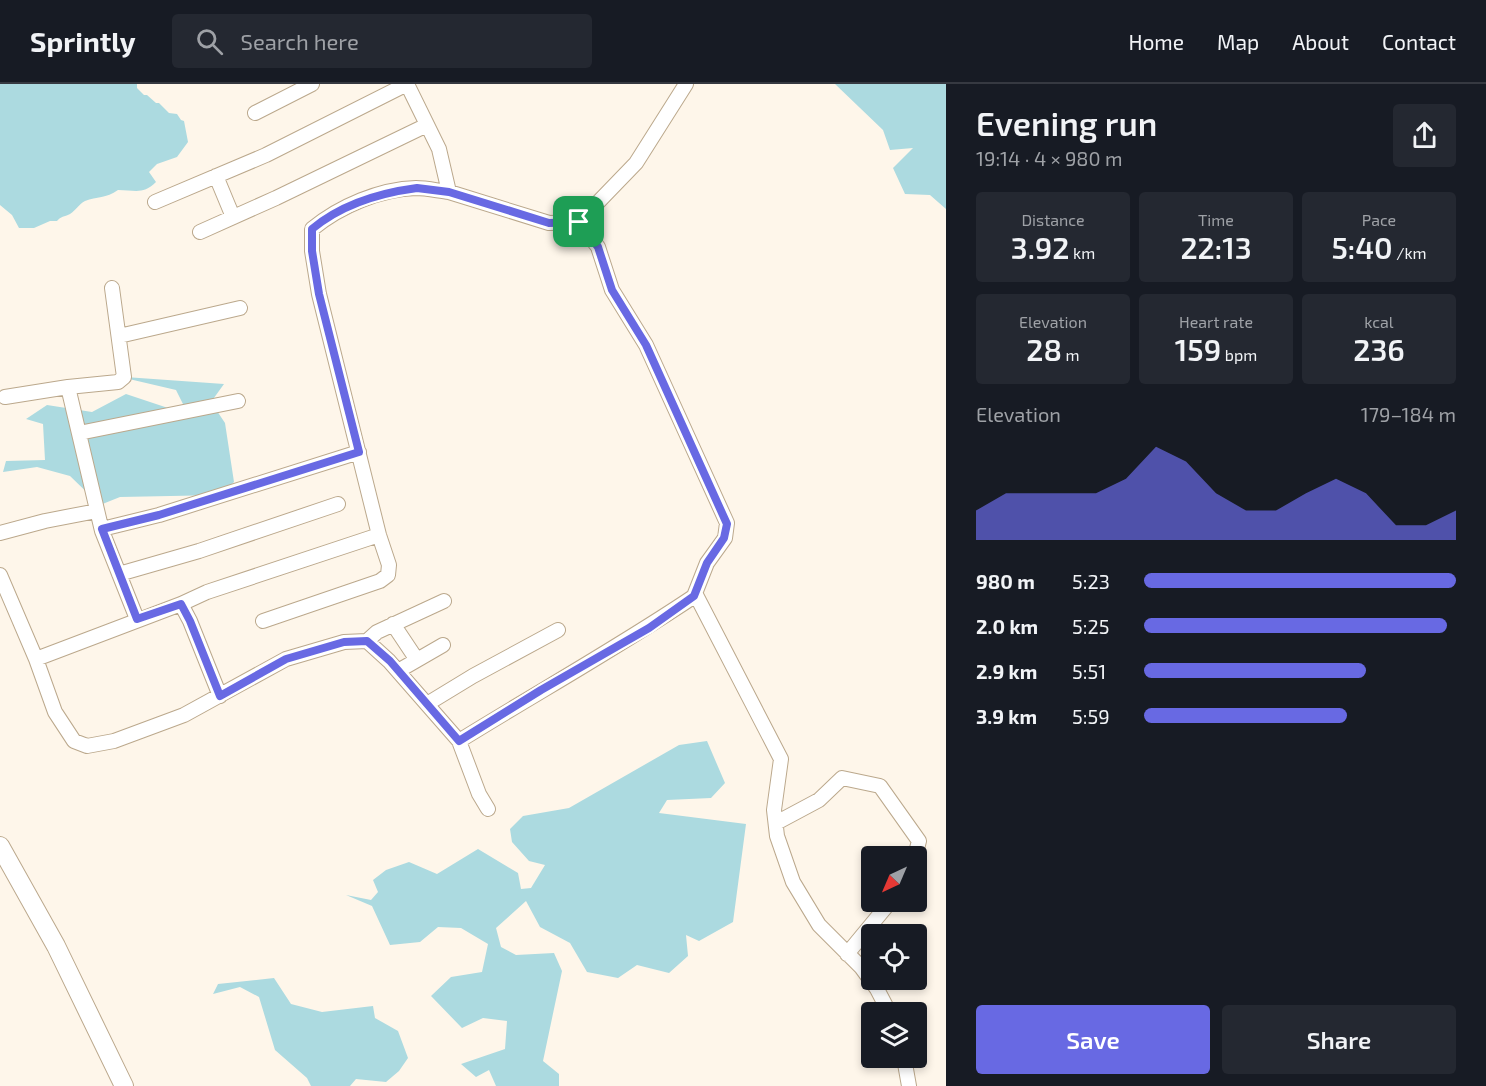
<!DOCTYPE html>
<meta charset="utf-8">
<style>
:root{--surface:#171b24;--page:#242831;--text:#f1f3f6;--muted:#9ea1a6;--line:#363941;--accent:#6869e3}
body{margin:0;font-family:"Exo 2",sans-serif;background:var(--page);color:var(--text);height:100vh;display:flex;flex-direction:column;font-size:22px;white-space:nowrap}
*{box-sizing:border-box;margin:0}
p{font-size:20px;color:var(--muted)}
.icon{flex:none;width:33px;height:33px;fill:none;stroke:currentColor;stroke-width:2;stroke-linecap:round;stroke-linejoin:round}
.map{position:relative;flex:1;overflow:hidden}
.drawer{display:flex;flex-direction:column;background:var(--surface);width:540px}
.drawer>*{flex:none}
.needle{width:39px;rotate:224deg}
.tools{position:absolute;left:861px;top:762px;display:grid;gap:12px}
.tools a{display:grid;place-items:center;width:66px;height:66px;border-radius:6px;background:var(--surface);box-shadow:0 3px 9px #0003;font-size:30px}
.pin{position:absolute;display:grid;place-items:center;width:51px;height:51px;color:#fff;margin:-26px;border-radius:12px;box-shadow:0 3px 9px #0006}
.round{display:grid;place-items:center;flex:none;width:63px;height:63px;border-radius:6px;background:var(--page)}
.headline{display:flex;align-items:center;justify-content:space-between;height:102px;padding:0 30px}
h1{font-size:33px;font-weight:600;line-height:45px}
.stats{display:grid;grid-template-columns:repeat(3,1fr);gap:9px;height:102px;padding:6px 30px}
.stats div{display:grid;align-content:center;border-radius:6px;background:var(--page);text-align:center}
.stats b{font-size:30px;font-weight:600}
.stats small{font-size:16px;font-weight:400}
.stats p{font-size:16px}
.chart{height:168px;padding:12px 30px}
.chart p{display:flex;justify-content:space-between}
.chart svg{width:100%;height:108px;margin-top:6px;fill:var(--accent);opacity:.7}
.primary-button{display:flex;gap:12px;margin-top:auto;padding:12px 30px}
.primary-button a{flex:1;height:69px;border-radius:6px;background:var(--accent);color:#fff;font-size:24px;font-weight:600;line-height:69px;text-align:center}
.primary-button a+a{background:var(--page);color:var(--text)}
ul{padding:0 30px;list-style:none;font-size:20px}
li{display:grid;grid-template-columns:96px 72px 1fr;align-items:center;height:45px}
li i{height:15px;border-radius:8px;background:var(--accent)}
header{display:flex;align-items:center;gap:36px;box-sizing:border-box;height:84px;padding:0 30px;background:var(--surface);border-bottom:2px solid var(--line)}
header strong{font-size:28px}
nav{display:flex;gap:33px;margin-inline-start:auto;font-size:21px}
.search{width:420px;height:54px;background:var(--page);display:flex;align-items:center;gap:15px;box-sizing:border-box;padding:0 21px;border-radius:6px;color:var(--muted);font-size:22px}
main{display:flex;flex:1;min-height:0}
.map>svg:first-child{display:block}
.water{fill:#acdae0}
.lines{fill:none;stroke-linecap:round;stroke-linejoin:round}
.street-casing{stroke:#bba88c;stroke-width:16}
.secondary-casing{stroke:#bba88c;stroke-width:20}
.street{stroke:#fff;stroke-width:14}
.secondary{stroke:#fff;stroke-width:18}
.route-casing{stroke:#fff;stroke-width:12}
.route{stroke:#6869e3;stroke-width:8}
</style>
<header>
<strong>Sprintly</strong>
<div class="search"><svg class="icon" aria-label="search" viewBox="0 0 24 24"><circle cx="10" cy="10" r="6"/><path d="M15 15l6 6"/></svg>Search here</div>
<nav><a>Home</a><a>Map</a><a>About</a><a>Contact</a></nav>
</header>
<main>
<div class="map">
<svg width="946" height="1002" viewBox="0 0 946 1002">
<rect width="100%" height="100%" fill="#fef6ea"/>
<path class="water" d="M0 0H137V4L144 11H147L156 19H159L169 29 177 30 181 36 184 37 188 58 177 73 157 80 149 88 156 98C143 111 135 106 118 106 106 115 97 112 85 117 79 120 76 126 70 130 64 133 61 132 57 137H50L34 144H19L12 131 0 121Z
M835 0H946V125L930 111 905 110 893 84 913 64 890 66 883 46Z
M111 292 224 300 211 318 225 339 234 398 221 411 120 413 100 421 70 392 37 383 3 388 6 377 45 376 43 340 26 335 47 321 92 328 126 310 177 327 183 320 176 306 129 295 86 297Z
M707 657 725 699 711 714 667 716 659 729 746 740 733 838 699 857 686 851 688 872 669 889 637 881 618 894 587 888 570 859 540 843 526 817 496 844 501 863 516 871 554 869 562 887 543 977 559 990V1002H496L489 986 476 993 461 980 505 965 507 937 483 934 462 944 431 912 451 893 482 888 488 860 461 844 438 843 420 858 390 861 372 822 346 811 371 816 378 808 373 796 386 786 409 778 437 790 478 765 518 789 521 805 531 804 545 781 529 777 512 758 510 745 523 732 569 724 679 661Z
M274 894 291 920 322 928 373 922 375 934 398 947 408 974 399 987 386 998 356 995 350 1002H311L307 994 275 966 259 913 240 903 213 910 218 900Z"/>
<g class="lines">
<g class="street-casing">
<path id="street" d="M255 29 312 0
M216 92 233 133
M449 108 549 139 579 138 636 79 686 0
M155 118 266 71 407 0
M579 138 598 163 612 206 646 261 727 439 725 454 707 479 694 512
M200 148 276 114 427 41
M119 252 240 224
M68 303 118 298 124 293 112 204
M5 313 68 303 102 447 137 535
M79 349 238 317
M102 445 159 431 359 368
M0 449 45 437 97 427
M119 490 199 467 338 420
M0 491 36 575 181 520 207 508 379 451
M181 520 190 537 220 612
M263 537 380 497 388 491 389 481 379 451 319 210 312 167V145C340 122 380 105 416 104 427 104 439 107 449 108L439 65 407 0
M393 540 417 576
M367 557 377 548 444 517
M36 575 55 628 74 657 87 662 114 657 184 631 286 575 344 558 367 557 389 577 459 657C538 608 619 563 696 511L781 675 774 726 777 752 793 798 819 841 861 883 877 905 889 928
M398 587 443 561
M427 620 473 592 558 546
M459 657 479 710 488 725
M776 739 819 716 842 694 880 702 919 757 915 772
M847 870 890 818
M904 974 909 1002"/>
</g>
<g class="secondary-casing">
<path id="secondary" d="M0 762 56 862 124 1002"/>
</g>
<use href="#street" class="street"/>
<use href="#secondary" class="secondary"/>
</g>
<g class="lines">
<g class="route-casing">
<path id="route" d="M417 104 449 108 549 139 579 138 598 163 612 206 646 261 727 440 724 454 707 479 694 512 649 544 541 606 459 657 390 577 367 557 344 558 286 575 220 612 190 537 181 520 137 535 102 445 159 431 359 368 319 210 312 167V145C342 120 379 109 417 104Z"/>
</g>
<use href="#route" class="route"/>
</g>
</svg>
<div class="tools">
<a><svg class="needle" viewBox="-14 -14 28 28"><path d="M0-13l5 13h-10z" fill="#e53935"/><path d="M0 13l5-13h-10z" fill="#9ea1a6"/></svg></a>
<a><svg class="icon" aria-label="locate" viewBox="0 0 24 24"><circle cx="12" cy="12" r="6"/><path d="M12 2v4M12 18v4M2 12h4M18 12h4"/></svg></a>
<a><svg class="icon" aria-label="layers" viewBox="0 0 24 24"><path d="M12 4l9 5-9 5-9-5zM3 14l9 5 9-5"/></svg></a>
</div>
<div class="pin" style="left:579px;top:138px;background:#1e9e55"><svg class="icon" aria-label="arrive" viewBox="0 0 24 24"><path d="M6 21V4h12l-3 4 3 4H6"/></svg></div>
</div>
<section class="drawer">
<div class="headline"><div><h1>Evening run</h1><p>19:14 · 4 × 980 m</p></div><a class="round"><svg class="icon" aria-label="share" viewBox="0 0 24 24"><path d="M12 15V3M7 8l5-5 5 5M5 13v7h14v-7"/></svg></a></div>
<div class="stats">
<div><p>Distance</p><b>3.92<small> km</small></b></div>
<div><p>Time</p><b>22:13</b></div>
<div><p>Pace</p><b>5:40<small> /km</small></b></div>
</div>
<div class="stats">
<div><p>Elevation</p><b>28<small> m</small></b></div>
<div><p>Heart rate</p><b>159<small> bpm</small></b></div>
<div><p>kcal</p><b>236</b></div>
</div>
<div class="chart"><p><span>Elevation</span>179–184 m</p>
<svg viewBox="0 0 160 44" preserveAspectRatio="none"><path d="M0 44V32L10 25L20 25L30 25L40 25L50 19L60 6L70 12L80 25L90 32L100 32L110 25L120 19L130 25L140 38L150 38L160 32V44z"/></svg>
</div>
<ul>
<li><b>980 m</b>5:23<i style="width:100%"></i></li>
<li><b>2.0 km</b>5:25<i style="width:97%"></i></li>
<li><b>2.9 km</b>5:51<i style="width:71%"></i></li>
<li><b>3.9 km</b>5:59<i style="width:65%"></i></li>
</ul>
<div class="primary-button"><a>Save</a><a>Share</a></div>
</section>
</main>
